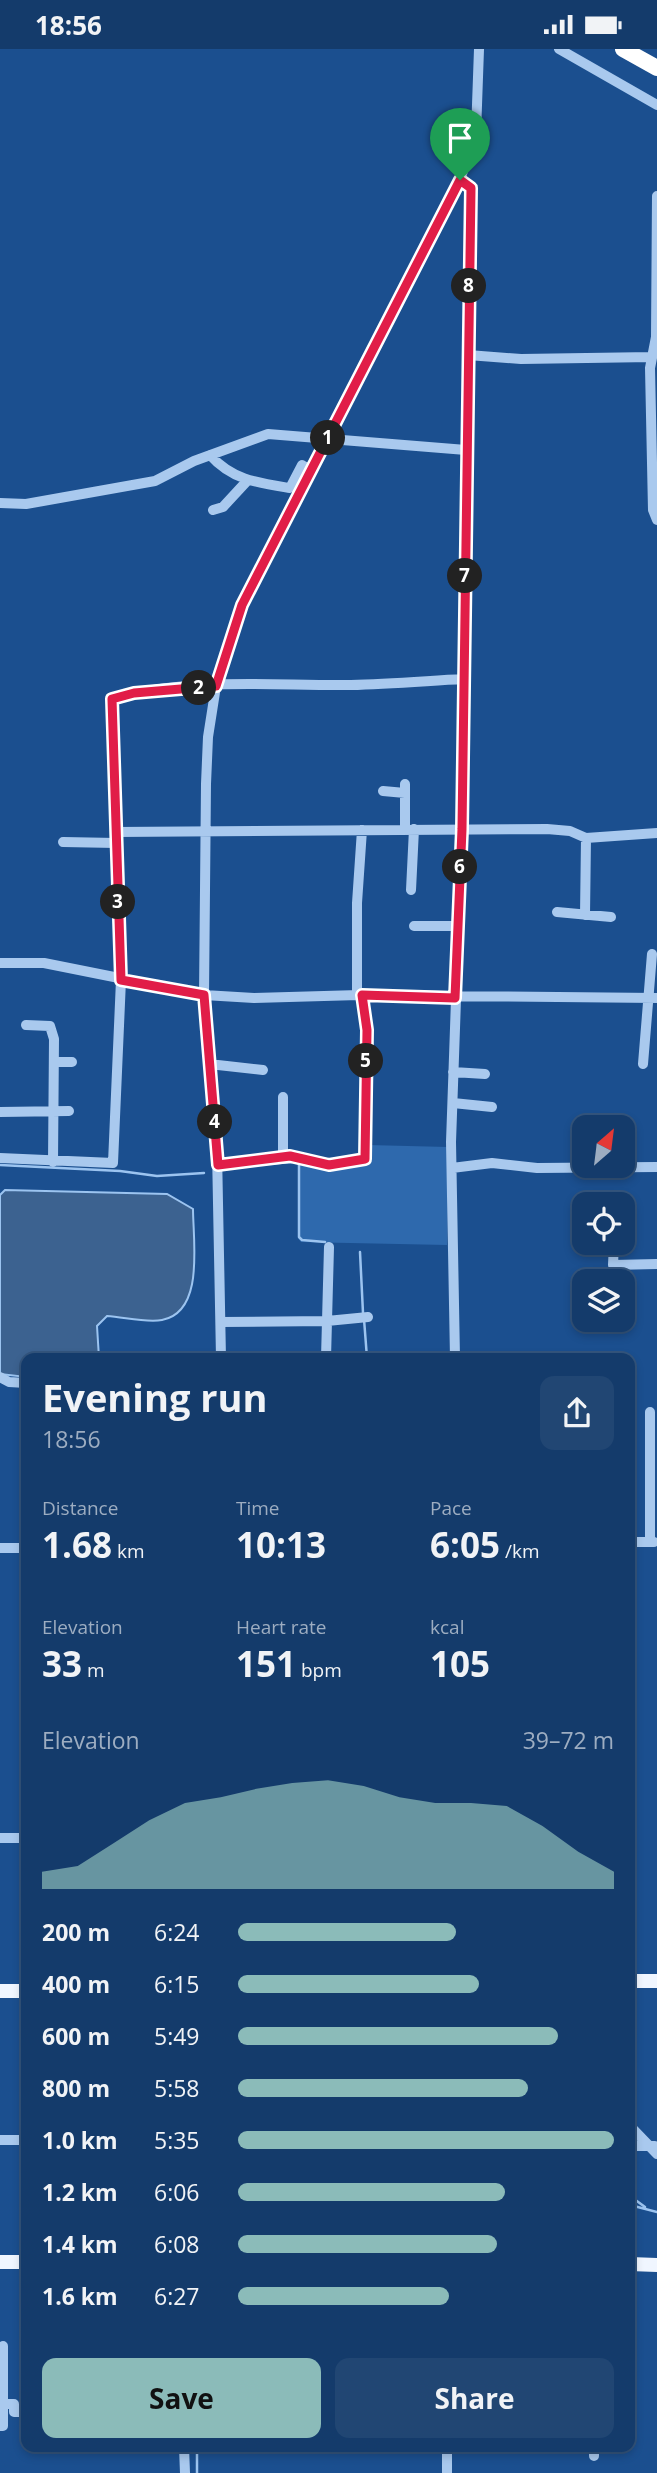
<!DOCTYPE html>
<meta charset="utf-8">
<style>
:root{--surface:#143b6b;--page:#214673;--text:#f1f3f6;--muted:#9dadc1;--line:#33557e;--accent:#8bbbb9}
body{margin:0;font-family:"Open Sans",sans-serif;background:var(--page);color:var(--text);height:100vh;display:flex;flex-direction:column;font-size:26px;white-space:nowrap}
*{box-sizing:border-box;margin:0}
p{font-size:23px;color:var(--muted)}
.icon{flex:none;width:38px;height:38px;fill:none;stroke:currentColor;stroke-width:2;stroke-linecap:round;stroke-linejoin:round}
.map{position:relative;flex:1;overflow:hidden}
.details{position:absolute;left:21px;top:1304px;width:614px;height:1099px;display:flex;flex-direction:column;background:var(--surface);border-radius:14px;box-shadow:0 4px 10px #0003,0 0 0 2px var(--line)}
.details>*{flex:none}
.needle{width:46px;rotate:28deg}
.tools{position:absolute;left:572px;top:1066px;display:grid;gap:14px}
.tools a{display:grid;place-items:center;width:63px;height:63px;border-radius:14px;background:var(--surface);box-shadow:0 4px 10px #0003,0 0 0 2px var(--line);font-size:35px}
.pin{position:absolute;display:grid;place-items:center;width:60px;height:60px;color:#fff;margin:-72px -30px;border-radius:50% 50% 50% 0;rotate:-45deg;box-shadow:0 0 7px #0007}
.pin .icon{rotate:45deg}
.km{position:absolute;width:35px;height:35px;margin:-18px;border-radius:50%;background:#222;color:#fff;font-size:19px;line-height:35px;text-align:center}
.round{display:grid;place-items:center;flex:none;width:74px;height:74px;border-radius:14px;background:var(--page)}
.overview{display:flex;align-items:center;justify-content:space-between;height:119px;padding:0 21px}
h1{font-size:38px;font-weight:700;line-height:52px}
.metrics{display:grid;grid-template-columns:repeat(3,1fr);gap:10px;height:119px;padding:7px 21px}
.metrics div{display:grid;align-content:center}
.metrics b{font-size:35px;font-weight:700}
.metrics small{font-size:19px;font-weight:400}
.metrics p{font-size:19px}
.chart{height:196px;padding:14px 21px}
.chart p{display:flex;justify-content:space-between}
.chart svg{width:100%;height:126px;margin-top:7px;fill:var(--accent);opacity:.7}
.action{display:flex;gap:14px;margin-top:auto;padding:14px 21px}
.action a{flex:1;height:80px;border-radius:14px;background:var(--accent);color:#111;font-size:28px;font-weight:700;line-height:80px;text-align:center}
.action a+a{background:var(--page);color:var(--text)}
ul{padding:0 21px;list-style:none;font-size:23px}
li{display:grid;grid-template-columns:112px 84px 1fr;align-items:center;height:52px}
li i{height:18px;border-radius:9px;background:var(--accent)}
.status{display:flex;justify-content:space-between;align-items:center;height:49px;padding:0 35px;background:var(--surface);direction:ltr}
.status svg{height:19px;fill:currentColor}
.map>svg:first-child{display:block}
.green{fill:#2e69ad}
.water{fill:#3c6290;stroke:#9cc4f0;stroke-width:2}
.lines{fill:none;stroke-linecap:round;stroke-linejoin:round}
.stream{stroke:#9cc4f0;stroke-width:2.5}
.minor{stroke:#a9c9ee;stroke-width:10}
.major{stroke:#f0f6ff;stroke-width:14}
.highway{stroke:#fff;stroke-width:16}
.route-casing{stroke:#fff;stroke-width:14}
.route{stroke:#e11d48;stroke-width:9}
</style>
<div class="status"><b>18:56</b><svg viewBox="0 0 49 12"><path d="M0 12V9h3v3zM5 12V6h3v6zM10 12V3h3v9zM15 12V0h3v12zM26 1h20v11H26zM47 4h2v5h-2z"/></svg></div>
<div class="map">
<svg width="657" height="2424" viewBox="0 0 657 2424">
<rect width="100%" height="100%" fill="#1b4f8f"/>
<path class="green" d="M368 1096 448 1098 447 1196 301 1193 298 1189 299 1113H368Z"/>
<path class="water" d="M5 1141 167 1145 193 1160C193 1192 205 1263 162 1271 146 1274 124 1268 107 1267L97 1277 99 1309H26V1328L0 1325V1146Z"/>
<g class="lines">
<path class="stream" d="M299 1114V1188L302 1191 325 1193
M264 1115 292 1113
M0 1116 120 1122 157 1127 204 1124
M360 1203 363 1264
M364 1270 367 1309
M630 2147 645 2158
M630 2156 657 2163
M197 2398V2424"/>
<path class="minor" d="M559 0 657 56
M657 147 656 288 650 319 653 461 657 471
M468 306 521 310 652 308
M210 406C232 431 258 434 290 439L302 416 311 421
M0 454 26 455 155 432 194 412 268 385 466 401
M213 461 223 458 247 432
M405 735V780
M383 742 405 744
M116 783 547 780 570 782 586 789 657 784
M63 793 116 794
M411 841 414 780
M557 863 611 868
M585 866 586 789
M414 877H459
M0 914H44L204 946 254 949 359 946 657 949
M357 946V854L362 781
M26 976 50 977 54 990 53 1113
M54 1013H72
M209 1015 263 1021
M643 1015 652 905
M453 1023 485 1025
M283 1048V1108
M453 1054 492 1058
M0 1063 69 1062
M0 1109 113 1114 121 931 112 650C188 628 273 637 351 636 388 635 426 632 463 630
M218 1116 290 1107 329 1116 365 1110 367 980 362 946
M452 1119 492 1114 537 1119 657 1118
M614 1194 613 1216 657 1215
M329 1198 327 1272 368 1268
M221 1273 327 1272 326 1309
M221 1309 217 1102 204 946 206 735 208 688 216 637 242 556 460 131 476 84 479 0
M455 1309 451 1093 462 780 471 139 460 131
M0 1328 9 1333 26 1334
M630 1493H654
M650 1493V1363
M0 1499H26
M0 1789H26
M630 2077 657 2105
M0 2091H26
M630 2097H655
M0 2335H3V2377H0
M3 2335V2297
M3 2355H14V2363H26
M184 2398 185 2424
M447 2398V2424
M594 2407V2398"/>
<path class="major" d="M630 1932H657
M0 1942H26
M0 2213H26
M630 2215 657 2216"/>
<path class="highway" d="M623 0 657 19"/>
</g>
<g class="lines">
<g class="route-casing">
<path id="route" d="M460 131 471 139 462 780 455 949 362 946 367 981 365 1110 329 1116 290 1107 218 1116 204 946 121 931 112 650 134 644 216 637 242 556Z"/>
</g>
<use href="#route" class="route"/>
</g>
</svg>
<div class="tools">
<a><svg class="needle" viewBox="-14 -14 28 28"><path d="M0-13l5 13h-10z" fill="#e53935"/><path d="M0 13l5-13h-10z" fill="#9dadc1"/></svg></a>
<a><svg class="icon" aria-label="locate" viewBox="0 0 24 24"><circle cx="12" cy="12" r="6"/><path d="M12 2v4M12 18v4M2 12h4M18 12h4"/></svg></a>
<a><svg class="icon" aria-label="layers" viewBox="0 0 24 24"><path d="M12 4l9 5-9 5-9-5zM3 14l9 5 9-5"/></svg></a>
</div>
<div class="pin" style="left:460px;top:131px;background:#1e9e55"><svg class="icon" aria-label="arrive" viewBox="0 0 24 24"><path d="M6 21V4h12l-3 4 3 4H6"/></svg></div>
<b class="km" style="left:328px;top:389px">1</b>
<b class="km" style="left:199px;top:639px">2</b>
<b class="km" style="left:118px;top:853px">3</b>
<b class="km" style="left:215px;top:1073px">4</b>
<b class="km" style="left:366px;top:1012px">5</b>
<b class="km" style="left:460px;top:818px">6</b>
<b class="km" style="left:465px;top:527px">7</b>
<b class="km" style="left:469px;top:237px">8</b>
<section class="details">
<div class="overview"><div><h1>Evening run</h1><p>18:56</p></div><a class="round"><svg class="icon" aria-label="share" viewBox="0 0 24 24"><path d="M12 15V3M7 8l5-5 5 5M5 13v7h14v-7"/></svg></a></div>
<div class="metrics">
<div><p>Distance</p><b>1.68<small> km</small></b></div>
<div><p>Time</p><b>10:13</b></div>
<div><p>Pace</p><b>6:05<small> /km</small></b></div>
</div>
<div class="metrics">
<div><p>Elevation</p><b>33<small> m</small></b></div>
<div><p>Heart rate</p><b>151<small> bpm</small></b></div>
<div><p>kcal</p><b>105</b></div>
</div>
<div class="chart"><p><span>Elevation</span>39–72 m</p>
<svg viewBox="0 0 160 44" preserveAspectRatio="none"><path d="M0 44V38L10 36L20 28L30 20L40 14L50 12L60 9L70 7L80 6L90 8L100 12L110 14L120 14L130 15L140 22L150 31L160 38V44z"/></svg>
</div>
<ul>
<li><b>200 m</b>6:24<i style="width:58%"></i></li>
<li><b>400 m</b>6:15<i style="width:64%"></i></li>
<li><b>600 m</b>5:49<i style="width:85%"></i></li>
<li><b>800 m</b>5:58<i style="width:77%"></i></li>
<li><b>1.0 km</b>5:35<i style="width:100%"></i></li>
<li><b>1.2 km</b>6:06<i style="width:71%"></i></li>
<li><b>1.4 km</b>6:08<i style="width:69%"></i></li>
<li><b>1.6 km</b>6:27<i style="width:56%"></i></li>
</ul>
<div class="action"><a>Save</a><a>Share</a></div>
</section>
</div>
